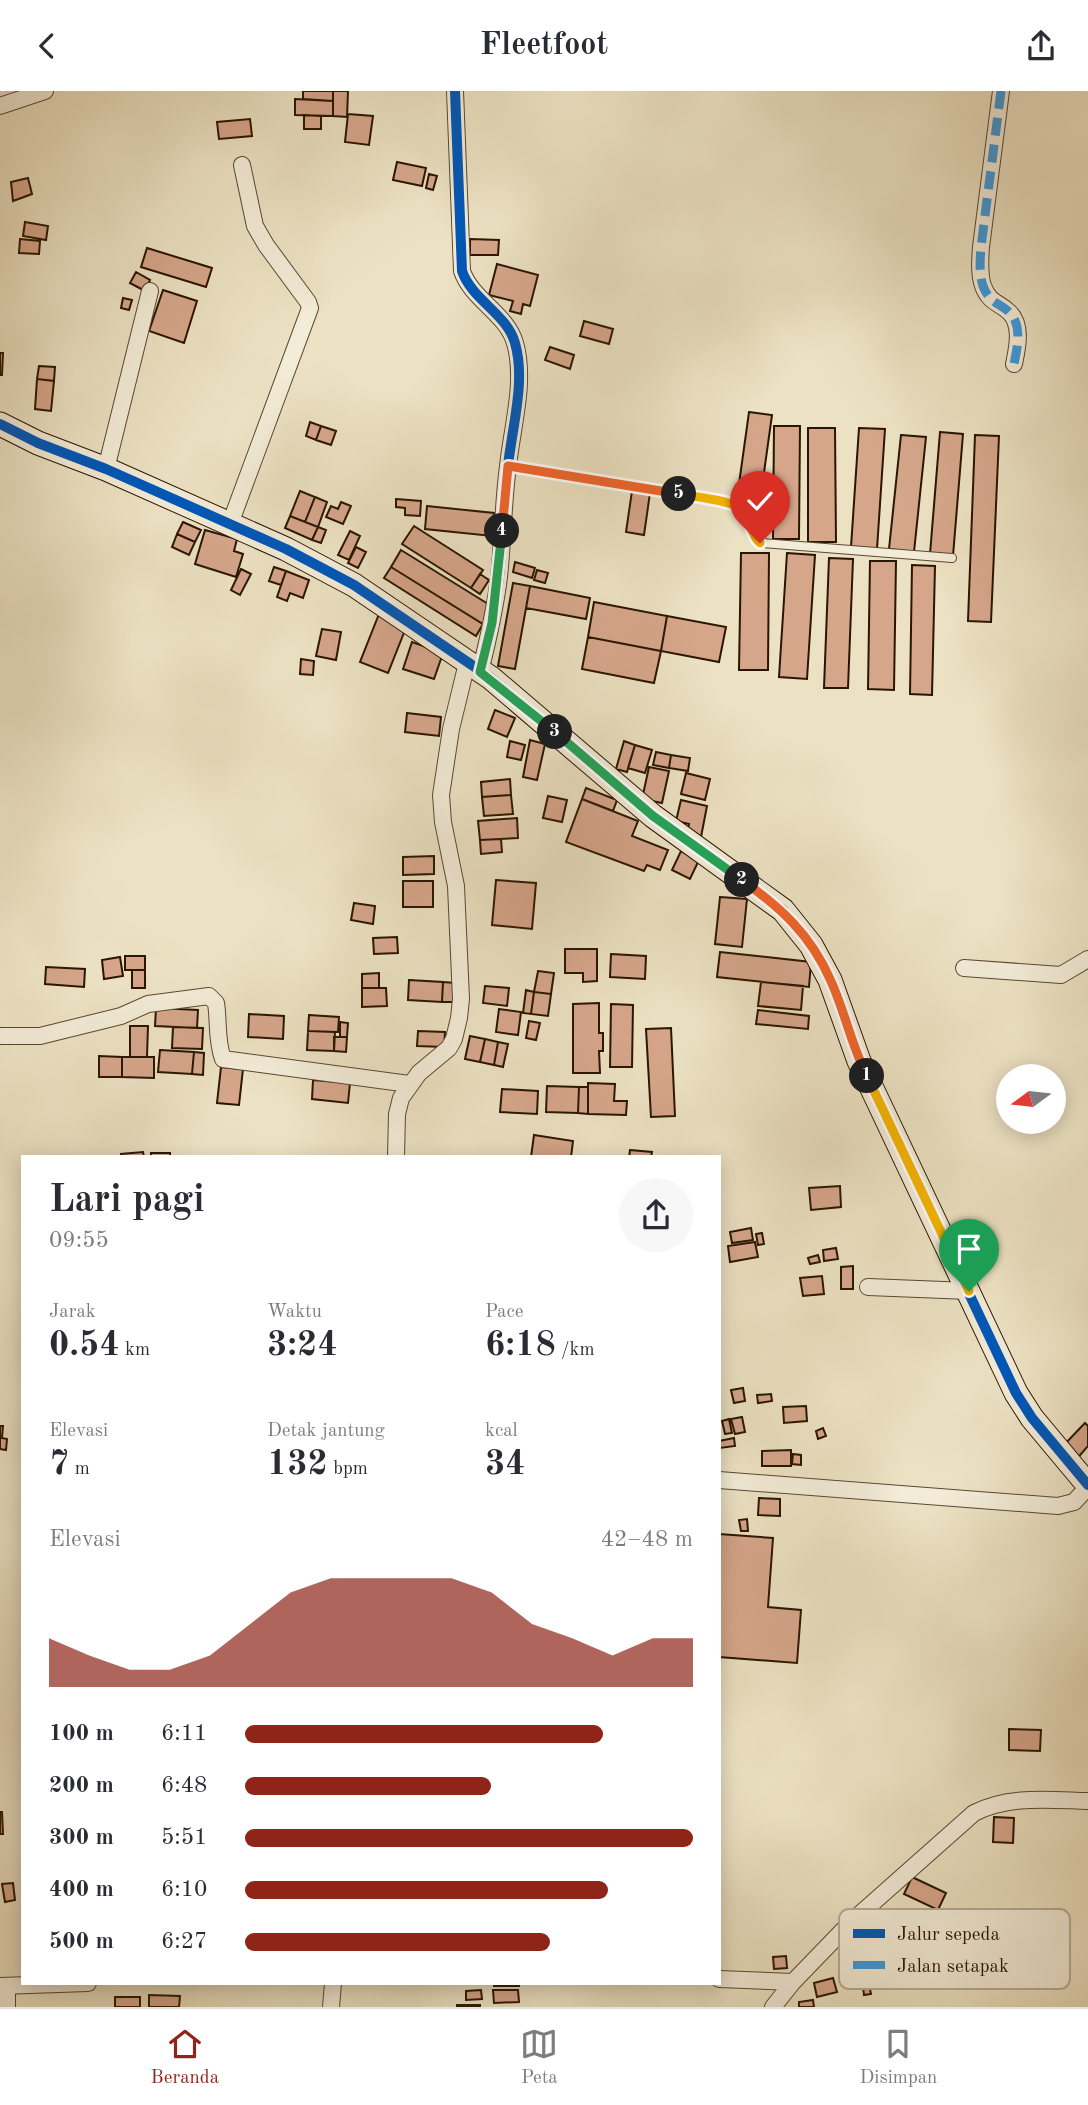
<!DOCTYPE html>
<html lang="id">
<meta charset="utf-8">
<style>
:root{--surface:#fff;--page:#f7f7f7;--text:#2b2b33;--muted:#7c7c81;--line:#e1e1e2;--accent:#8f2418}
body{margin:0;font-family:"Old Standard TT",serif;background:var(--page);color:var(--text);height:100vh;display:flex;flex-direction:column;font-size:26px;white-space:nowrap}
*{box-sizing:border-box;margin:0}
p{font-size:23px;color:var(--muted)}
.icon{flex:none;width:38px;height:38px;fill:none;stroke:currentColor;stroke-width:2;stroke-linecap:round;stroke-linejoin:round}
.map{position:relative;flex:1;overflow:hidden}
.panel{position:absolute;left:21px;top:1064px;width:700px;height:830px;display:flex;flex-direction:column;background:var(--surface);border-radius:0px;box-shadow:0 4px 18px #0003}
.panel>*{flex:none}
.needle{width:46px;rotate:255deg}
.fabs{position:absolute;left:996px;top:973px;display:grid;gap:14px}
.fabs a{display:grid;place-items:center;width:70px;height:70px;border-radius:50%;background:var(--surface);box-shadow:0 4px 18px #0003;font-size:35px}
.pin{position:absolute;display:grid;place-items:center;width:60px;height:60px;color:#fff;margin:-72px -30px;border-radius:50% 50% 50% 0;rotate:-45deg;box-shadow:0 0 7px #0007}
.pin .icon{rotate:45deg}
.km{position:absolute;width:35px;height:35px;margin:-18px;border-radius:50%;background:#222;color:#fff;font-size:19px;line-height:35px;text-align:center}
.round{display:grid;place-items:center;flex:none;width:74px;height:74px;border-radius:37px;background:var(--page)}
.overview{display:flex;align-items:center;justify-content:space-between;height:119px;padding:0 28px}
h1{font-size:38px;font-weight:700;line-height:52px}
.stats{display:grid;grid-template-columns:repeat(3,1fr);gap:10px;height:119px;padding:7px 28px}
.stats div{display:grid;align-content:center}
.stats b{font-size:35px;font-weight:700}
.stats small{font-size:19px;font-weight:400}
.stats p{font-size:19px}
.chart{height:196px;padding:14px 28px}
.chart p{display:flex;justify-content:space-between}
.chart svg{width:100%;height:126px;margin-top:7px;fill:var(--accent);opacity:.7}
ul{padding:0 28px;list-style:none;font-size:23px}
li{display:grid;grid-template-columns:112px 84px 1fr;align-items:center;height:52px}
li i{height:18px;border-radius:9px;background:var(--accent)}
header{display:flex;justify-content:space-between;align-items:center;height:91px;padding:0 28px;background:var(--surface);font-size:32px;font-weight:700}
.tabs{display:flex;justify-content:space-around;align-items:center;height:98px;border-top:2px solid var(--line);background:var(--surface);font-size:19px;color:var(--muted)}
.tabs a{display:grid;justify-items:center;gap:4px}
.tabs .on{color:var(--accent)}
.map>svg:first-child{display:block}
.building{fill:#d6a68b;stroke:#2a1500;stroke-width:2}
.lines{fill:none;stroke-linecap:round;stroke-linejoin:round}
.lane-casing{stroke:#5a4831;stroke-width:10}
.street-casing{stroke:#5a4831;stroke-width:18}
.secondary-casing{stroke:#2a1500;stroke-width:25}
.lane{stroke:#f3ecd8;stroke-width:8}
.street{stroke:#f3ecd8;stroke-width:16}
.secondary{stroke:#f3ecd8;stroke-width:23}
.quiet{stroke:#3d9adc;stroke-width:9;stroke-dasharray:18 9;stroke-linecap:butt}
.cycleway-casing{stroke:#f3ecd8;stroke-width:15}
.cycleway{stroke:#0057b8;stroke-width:10}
.split-1-casing{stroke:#fff;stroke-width:14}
.split-2-casing{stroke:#fff;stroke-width:14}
.split-3-casing{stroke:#fff;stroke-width:14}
.split-4-casing{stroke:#fff;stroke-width:14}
.split-5-casing{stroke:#fff;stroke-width:14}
.split-6-casing{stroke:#fff;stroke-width:14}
.split-1{stroke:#f5b400;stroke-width:9}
.split-2{stroke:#f0652b;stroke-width:9}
.split-3{stroke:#22a559;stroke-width:9}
.split-4{stroke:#22a559;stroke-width:9}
.split-5{stroke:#f0652b;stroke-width:9}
.split-6{stroke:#f5b400;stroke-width:9}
.key{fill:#f3ecd8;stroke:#b7ac97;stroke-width:2}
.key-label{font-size:19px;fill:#2a1500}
</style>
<header><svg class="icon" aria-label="back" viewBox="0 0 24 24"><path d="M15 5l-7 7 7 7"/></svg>Fleetfoot<svg class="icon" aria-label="share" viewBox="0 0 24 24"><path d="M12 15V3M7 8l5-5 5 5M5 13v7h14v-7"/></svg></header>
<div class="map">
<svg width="1088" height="1916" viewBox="0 0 1088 1916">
<rect width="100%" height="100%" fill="#ece2c3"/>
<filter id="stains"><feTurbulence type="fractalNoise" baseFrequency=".00286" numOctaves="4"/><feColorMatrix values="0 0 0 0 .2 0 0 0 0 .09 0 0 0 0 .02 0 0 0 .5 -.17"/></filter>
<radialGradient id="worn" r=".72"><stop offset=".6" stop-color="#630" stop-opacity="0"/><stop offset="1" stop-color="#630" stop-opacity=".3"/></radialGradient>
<path class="building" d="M303 0H333V10L303 8Z
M333 0H348L347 26 333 25Z
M295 8 333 10V25L295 24Z
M348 23 373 25 369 54 345 51Z
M304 24 321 25V38H304Z
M250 28 252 45 219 48 217 31Z
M397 71 426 77 422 95 393 89Z
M429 83 437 85 433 99 426 97Z
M28 87 32 103 13 110 11 91Z
M25 131 48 135 46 149 23 145Z
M20 148 40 150 39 163 19 162Z
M470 148 499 149 498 164H470Z
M147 157 212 177 206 196 141 176Z
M497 173 538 184 530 215 523 213 521 223 510 220 513 210 489 204Z
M136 181 150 189 145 200 130 192Z
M163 199 197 210 184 252 149 240Z
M123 207 132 209 129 219 121 217Z
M584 230 613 238 609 253 580 245Z
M550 256 574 264 570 278 545 269Z
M0 262H3L2 284H0Z
M39 275 55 276 54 290 37 288Z
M37 288 54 290 51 320 35 318Z
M749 321 772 324 762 396 739 393Z
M310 331 321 335 316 349 306 345Z
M321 335 336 340 331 354 316 349Z
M774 335H800L799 448H773Z
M808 337H835L836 451H808Z
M859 337 885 338 877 458 851 456Z
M940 341 963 343 953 465 930 463Z
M901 344 926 346 914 461 889 458Z
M975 344 999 345 991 531 968 530Z
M300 400 315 406 305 431 290 425Z
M632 400 650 402 644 444 626 441Z
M315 406 327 411 318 436 305 431Z
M396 408 421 410 420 425 405 424V417L396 416Z
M341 411 351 415 343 433 326 426 331 415 338 418Z
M427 415 494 422 492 445 425 438Z
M290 425 318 436 312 449 285 437Z
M183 431 201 439 195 451 177 443Z
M414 435 483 479 471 497 402 453Z
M318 436 326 439 321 452 312 449Z
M205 439 237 448 234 460 243 463 236 486 195 473Z
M350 440 360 445 349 469 338 464Z
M177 443 195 451 189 464 172 456Z
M356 456 366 461 358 477 348 472Z
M401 459 493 516 483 533 391 476Z
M741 462H769L768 579H739Z
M787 462 815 464 807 588 779 586Z
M829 467 853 468 848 597H824Z
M870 470H896L894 599 868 598Z
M515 471 535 477 532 487 513 481Z
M912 474 935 475 932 604 910 603Z
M274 476 286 480 281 494 269 490Z
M391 476 483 533 476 545 384 487Z
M241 478 251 483 240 504 231 499Z
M537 479 548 482 545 492 534 489Z
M286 480 309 489 303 507 290 502 287 510 277 506Z
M480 483 489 489 480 503 471 497Z
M513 492 530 495 515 578 498 575Z
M530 495 590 507 586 528 526 517Z
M594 511 667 525 661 560 588 546Z
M379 523 407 534 388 582 360 571Z
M667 525 726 536 719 571 661 560Z
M322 538 341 541 336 569 316 565Z
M588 546 661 560 654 592 582 578Z
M412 551 443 562 434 588 403 578Z
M301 568 314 570 313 584 300 583Z
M495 619 515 627 507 646 488 638Z
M407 622 441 626 439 645 405 641Z
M530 649 545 653 537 689 523 686Z
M510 650 525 654 521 669 507 666Z
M624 650 635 654 627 681 616 678Z
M635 654 652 659 645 682 628 677Z
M656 661 671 664 669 677 653 674Z
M671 664 690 667 688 680 669 677Z
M649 676 669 680 662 712 642 708Z
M686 682 710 688 705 709 681 703Z
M510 688 511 704 482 706 481 691Z
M586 697 617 709 613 720 582 708Z
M511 704 513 723 484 725 482 706Z
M548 705 567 709 562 731 543 727Z
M582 708 638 730 632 745 668 759 660 779 647 774 644 780 566 751Z
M681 709 707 715 701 746 687 742 689 733 676 730Z
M517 727 518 747 480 749 478 730Z
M501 748 502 761 481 763 480 749Z
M681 760 699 769 690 788 672 779Z
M434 765V783L403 784V766Z
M496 789 536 792 532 838 492 834Z
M403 790H433V816H403Z
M720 806 747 808 742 856 715 853Z
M354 812 375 815 373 833 351 829Z
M397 846 398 862 374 863 373 847Z
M565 858H597V890L583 891V882H565Z
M720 861 811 871 809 896 717 886Z
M611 863 646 865 645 888 610 886Z
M125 865H145V879H125Z
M120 866 123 885 104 888 102 869Z
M46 876 85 878 84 896 45 893Z
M132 879H145V897H132Z
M538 880 554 882 551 903 534 901Z
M379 882V897H362V883Z
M409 889 443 891 442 911 408 909Z
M443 891 455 892 454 911H442Z
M761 891 803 895 801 919 758 915Z
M485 895 509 897 507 915 483 912Z
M362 897H386L387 915 362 916Z
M526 899 534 901 531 923 523 922Z
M534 901 551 903 548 925 531 923Z
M599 912V942H603V960H599L600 982H573V913Z
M611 913 633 914 632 976H610Z
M156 917 198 919 197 937 155 935Z
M499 918 521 921 518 944 496 941Z
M758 919 809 925 808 938 756 933Z
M249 923 284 925 283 948 248 946Z
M309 924 339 926 338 941 308 940Z
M529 930 540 932 536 949 526 947Z
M340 931 348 932 347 946H340Z
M130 935H148L147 966H130Z
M173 936 203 937 202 958 172 957Z
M671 937 675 1025 651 1026 646 938Z
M308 940 335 941 334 960 307 959Z
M418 940 445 941 444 956 417 955Z
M470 945 485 948 480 971 465 968Z
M334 946H347L346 961 334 960Z
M485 948 498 951 494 974 480 971Z
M498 951 508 953 503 976 494 974Z
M160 959 194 961 192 983 158 981Z
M194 961 204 962 203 984 192 983Z
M99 965 122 966V986H99Z
M122 966H154V987L122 986Z
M221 976 243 978 239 1014 217 1012Z
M313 989 350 992 348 1012 312 1008Z
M588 992 615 993 614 1010H627L626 1024 588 1023Z
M547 995 579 996 578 1022 546 1021Z
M579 996H588V1023L578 1022Z
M502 998 538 1000 537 1023 500 1021Z
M534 1044 573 1050 571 1066H531Z
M630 1059 652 1061 651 1066H629Z
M143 1061 144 1066H121V1063Z
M151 1062H170V1066H151Z
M840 1095 841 1116 811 1119 809 1097Z
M751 1137 753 1149 732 1152 730 1141Z
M762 1142 764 1153 758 1154 756 1143Z
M755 1151 758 1166 730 1171 728 1155Z
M836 1157 838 1168 824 1170 823 1159Z
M818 1164 820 1171 810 1173 808 1167Z
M853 1175V1198H841V1176Z
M822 1185 824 1203 803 1205 800 1187Z
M743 1297 745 1310 734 1312 731 1299Z
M771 1303 772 1310 758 1312 757 1304Z
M806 1315 807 1330 784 1332 783 1316Z
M742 1326 745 1341 735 1343 731 1328Z
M729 1328 732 1342 725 1343 722 1330Z
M1085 1332 1088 1335V1355L1075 1370 1061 1357Z
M0 1335H3L2 1347 7 1348 6 1359 0 1358Z
M823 1337 826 1345 818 1348 816 1340Z
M734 1347 735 1355 720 1357 719 1350Z
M791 1359V1375H762V1360Z
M793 1363 801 1364V1374L792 1373Z
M759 1407 780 1408V1425L758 1424Z
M747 1428 748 1440H741L739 1429Z
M719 1443 773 1447 768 1516 801 1519 797 1572 719 1566Z
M1009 1638 1041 1639 1040 1660 1009 1659Z
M0 1721H2L3 1743H0Z
M994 1726 1014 1727 1013 1752 993 1751Z
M912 1786 946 1802 938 1819 904 1803Z
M13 1792 15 1809 5 1811 2 1793Z
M786 1865 787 1877 774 1878 773 1866Z
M833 1887 837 1901 817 1906 814 1892Z
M494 1892H519V1895H494Z
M869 1894 871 1903 864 1904 863 1896Z
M481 1899 482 1908 466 1909V1900Z
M493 1899H518L519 1911 494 1912Z
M149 1904 180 1905 179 1916H149Z
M115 1906H140V1916H115Z
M813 1909 814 1916H799V1911Z
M457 1914H480V1916H457Z"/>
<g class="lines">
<g class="lane-casing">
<path id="lane" d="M508 375 734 413C752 421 747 443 762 452L952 467"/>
</g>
<g class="street-casing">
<path id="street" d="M455 0 462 180C472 209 507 223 515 252 526 290 512 336 508 375 503 412 503 449 499 486 495 519 488 549 480 581
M1001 0 981 156C980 169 979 183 983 195 990 213 999 211 1009 221 1023 234 1017 258 1014 273
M0 15 45 0
M106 378 150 200
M230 433 310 217 308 211 266 154 255 135 242 74
M964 877 1061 884 1088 868
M0 945H40L121 925 148 913 209 905 216 912C219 931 216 949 223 968L409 993
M396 1066 397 1023 401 1007 419 982 449 957 454 948 459 927 461 908 456 795 443 731 441 704 451 638 467 572
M868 1196 969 1200
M719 1389 1058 1415 1074 1411 1088 1396
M719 1888 793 1891
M0 1895 88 1892
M7 1896V1916
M331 1916 333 1892
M773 1916 793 1891 850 1832 974 1722C1009 1704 1049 1709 1088 1710"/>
</g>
<g class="secondary-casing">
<path id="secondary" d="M0 333 38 352 106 378 286 458 354 494 491 587 653 725 783 819 811 854 830 889 859 970 1016 1302 1032 1327 1088 1394"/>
</g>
<use href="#lane" class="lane"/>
<use href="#street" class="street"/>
<use href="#secondary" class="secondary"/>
<path class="quiet" d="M1001 0 981 156C980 169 979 183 983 195 990 213 999 211 1009 221 1023 234 1017 258 1014 273"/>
<g class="cycleway-casing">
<path id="cycleway" d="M455 0 462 180C472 209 507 223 515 252 526 290 512 336 508 375 503 412 503 449 499 486 495 519 488 549 480 581
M0 333 38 352 106 378 286 458 354 494 491 587 653 725 783 819 811 854 830 889 859 970 1016 1302 1032 1327 1088 1394"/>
</g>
<use href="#cycleway" class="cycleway"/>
</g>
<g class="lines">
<g class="split-1-casing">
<path id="split-1" d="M867 985 969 1200"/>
</g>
<g class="split-2-casing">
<path id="split-2" d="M742 789C781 817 810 843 830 888 845 920 851 954 867 985"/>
</g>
<g class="split-3-casing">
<path id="split-3" d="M555 641 653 725 742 789"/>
</g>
<g class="split-4-casing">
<path id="split-4" d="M502 440 492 532 480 581 555 641"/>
</g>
<g class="split-5-casing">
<path id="split-5" d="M502 440 508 375 679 403"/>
</g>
<g class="split-6-casing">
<path id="split-6" d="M679 403C694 406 737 409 745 421 751 431 751 444 760 452"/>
</g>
<use href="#split-1" class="split-1"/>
<use href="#split-2" class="split-2"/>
<use href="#split-3" class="split-3"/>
<use href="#split-4" class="split-4"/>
<use href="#split-5" class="split-5"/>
<use href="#split-6" class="split-6"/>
</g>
<rect x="839" y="1818" width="231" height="80" rx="10" class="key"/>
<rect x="853" y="1838" width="32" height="9" fill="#0057b8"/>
<rect x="853" y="1870" width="32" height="8" fill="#3d9adc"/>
<g class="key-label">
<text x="897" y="1849">Jalur sepeda</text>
<text x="897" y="1881">Jalan setapak</text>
</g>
<rect width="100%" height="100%" filter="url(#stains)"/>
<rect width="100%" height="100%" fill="url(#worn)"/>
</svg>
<div class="fabs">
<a><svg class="needle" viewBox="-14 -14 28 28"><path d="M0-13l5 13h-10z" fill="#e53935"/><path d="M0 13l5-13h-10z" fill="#7c7c81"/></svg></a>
</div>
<div class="pin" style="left:969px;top:1200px;background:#1e9e55"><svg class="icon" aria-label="arrive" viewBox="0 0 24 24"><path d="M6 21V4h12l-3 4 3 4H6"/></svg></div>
<div class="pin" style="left:760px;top:452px;background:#d93025"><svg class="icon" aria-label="check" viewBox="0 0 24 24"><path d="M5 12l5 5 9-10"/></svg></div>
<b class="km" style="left:867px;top:985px">1</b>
<b class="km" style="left:742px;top:789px">2</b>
<b class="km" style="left:555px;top:641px">3</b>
<b class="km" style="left:502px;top:440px">4</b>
<b class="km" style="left:679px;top:403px">5</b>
<section class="panel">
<div class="overview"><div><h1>Lari pagi</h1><p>09:55</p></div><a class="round"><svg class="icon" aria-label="share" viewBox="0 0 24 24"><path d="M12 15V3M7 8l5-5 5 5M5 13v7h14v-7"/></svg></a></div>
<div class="stats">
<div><p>Jarak</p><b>0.54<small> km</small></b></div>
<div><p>Waktu</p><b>3:24</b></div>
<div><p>Pace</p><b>6:18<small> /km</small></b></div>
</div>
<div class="stats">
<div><p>Elevasi</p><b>7<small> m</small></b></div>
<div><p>Detak jantung</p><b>132<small> bpm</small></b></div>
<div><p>kcal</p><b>34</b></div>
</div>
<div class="chart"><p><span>Elevasi</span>42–48 m</p>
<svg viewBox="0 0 160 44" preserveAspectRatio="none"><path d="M0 44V27L10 33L20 38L30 38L40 33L50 22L60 11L70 6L80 6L90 6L100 6L110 11L120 22L130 27L140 33L150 27L160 27V44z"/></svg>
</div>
<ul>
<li><b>100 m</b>6:11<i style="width:80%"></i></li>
<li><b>200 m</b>6:48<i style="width:55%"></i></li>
<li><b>300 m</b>5:51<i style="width:100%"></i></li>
<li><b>400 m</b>6:10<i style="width:81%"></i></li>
<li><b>500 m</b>6:27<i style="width:68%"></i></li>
</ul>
</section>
</div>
<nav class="tabs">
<a class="on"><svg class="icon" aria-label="home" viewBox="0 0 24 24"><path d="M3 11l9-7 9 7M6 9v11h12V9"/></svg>Beranda</a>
<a><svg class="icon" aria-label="map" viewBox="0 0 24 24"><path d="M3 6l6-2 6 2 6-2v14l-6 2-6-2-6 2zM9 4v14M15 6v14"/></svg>Peta</a>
<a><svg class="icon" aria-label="saved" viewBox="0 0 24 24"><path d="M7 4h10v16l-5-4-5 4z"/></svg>Disimpan</a>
</nav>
